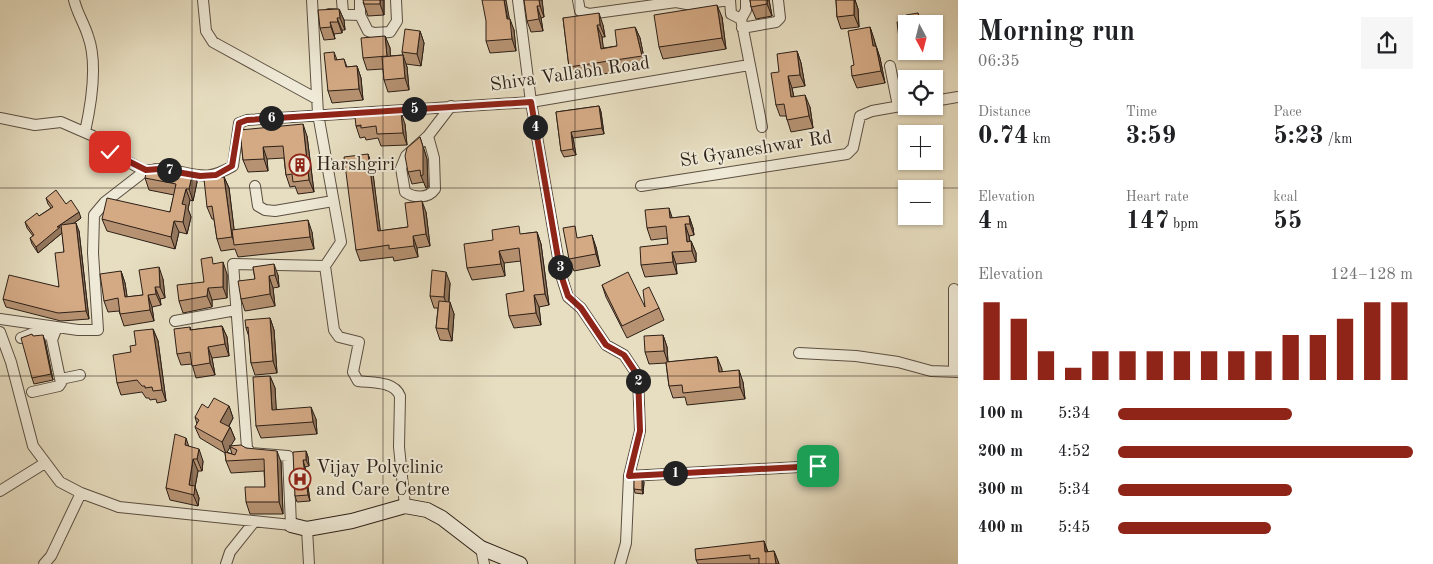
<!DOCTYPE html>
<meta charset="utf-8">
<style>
:root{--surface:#fff;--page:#f6f6f6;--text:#202124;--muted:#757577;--accent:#8f2418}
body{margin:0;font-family:"Old Standard TT",serif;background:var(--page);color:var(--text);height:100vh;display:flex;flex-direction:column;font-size:19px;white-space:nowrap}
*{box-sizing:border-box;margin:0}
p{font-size:16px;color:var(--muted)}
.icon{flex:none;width:28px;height:28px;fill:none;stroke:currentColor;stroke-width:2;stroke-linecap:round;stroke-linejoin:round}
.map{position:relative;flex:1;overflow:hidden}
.sheet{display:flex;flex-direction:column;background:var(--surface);width:475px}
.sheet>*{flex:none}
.needle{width:32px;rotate:173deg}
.fabs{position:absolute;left:898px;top:15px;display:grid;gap:10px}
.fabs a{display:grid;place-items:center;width:45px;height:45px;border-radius:0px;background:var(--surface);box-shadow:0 1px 4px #0004;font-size:25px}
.pin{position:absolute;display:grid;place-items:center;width:42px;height:42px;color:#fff;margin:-21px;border-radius:10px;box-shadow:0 2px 8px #0006}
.km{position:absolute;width:25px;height:25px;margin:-12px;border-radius:50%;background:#222;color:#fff;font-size:14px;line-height:25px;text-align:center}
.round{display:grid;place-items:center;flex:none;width:52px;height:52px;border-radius:0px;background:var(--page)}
.head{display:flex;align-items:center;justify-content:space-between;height:85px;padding:0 20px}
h1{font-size:28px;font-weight:700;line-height:38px}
.figures{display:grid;grid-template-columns:repeat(3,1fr);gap:8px;height:85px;padding:5px 20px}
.figures div{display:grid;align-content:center}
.figures b{font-size:25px;font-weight:700}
.figures small{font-size:14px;font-weight:400}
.figures p{font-size:14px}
.chart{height:140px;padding:10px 20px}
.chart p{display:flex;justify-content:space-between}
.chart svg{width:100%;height:90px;margin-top:5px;stroke:var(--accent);stroke-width:6}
ul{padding:0 20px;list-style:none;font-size:16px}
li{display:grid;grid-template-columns:80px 60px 1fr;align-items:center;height:38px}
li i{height:12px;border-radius:6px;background:var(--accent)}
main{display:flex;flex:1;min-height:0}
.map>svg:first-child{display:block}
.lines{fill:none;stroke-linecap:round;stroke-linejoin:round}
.street-casing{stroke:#5b4f42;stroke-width:12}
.secondary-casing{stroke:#2c1f17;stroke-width:16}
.street{stroke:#efead7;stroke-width:10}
.secondary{stroke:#efead7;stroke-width:14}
.wall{fill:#b69272;stroke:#2c1f17;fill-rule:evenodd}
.shaded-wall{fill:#94775d;stroke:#2c1f17}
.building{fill:#d4aa85;stroke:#2c1f17}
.route-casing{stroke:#fff;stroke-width:10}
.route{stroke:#8f2418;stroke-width:6}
.grid{fill:none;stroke:#2c1f17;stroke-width:1;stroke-opacity:0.55}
.labels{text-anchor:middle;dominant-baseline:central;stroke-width:4;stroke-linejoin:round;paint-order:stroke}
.street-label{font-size:19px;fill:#2c1f17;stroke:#efead7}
.poi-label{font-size:19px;fill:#2c1f17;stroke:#efead7;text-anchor:start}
</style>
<main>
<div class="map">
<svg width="958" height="564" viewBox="0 0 958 564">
<rect width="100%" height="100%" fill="#e7dec1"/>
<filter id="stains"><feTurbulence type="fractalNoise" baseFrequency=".004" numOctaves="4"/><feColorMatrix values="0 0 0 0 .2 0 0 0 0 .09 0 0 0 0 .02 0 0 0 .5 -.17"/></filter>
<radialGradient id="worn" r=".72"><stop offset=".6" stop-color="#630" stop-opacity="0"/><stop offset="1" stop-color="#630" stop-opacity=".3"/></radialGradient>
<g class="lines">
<g class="street-casing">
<path id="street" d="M74 0C77 13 84 23 88 36 98 63 91 105 85 132
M203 0 206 31 213 42 317 99
M312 0 318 114 341 242 325 266 334 330 339 337 359 342 353 372 358 381C373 383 394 381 400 396L399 447 405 506
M342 0 343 13
M360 0V15
M518 0 531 102 561 275 568 297 581 308 606 345 624 355 638 376 640 431 629 476 626 543 620 564
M578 0 580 11 589 14 676 2 692 5 730 0
M730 0 731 14 741 19
M746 0V10L741 19 762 127
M329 14 360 15 368 31 374 33 390 32 397 21 396 0
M742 28 776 22 780 18 778 0
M890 66 898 106
M934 101 958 97
M0 118 35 125 61 122 93 136 110 152 145 171
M428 136 434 158 435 189C428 199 414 198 405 192L401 168 406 156 428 136 451 106
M182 172C204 177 212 178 233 166L239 123 247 120 531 102 749 65
M255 186 258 206 265 210 275 211 333 201
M641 186 847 154 853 148 860 116 872 111 906 105
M0 319 78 330H98L93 253 94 215 105 202 145 171 160 169
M175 321 236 310
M0 332 11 362 33 446 60 482 81 493 119 507 291 525 288 456 251 453 247 448 233 264 325 266
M21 338 36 332 52 336
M799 353 856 356 898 362 931 371 958 372
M954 372V289
M61 379 80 375
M32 392 59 386 61 383 52 340 57 327
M629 476 818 466
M0 491 45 463
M307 529 309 564
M481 548 484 564
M44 564 51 556 81 493
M226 564 230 552 254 522"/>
</g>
<g class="secondary-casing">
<path id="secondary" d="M291 525 307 529 352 521 405 506 427 510 442 518 481 548 520 564"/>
</g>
<use href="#street" class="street"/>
<use href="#secondary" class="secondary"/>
</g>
<path class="wall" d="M384 0V15L368 16 363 2Z
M542 0 544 17 541 18 543 31 531 32 527 21Z
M750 0H769L772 16 756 19 751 7Z
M836 0H855L858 9 859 27 841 29 837 17Z
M339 9 344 20 345 30H342V33L334 34 335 39 324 40 320 28Z
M918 13 922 24H906V49H904L899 38 907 21Z
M722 17 726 49 663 59 659 47Z
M563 18 603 25 605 37H602L603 48 617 46 635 27 640 38 646 68 573 78 569 67Z
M509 19 514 30 516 51 490 53 486 41Z
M870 27 880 58 885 83 857 88 852 76 854 65Z
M420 31 424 43 421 66 406 64 407 67 409 90 388 92 384 80 383 69 367 70 363 58 385 36 390 48V56L403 55 402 52Z
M797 51 801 63 805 86 792 88 794 97 810 107 813 128 791 132 786 116H780L776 105 779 72Z
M334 52 337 60 344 59 347 67 357 66 361 78 363 100 332 103 328 91Z
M599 106 601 112 604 134 573 138 576 155 564 157 561 151 556 112Z
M405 124 407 145 381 146 378 138 366 140 365 137 360 138 356 126Z
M240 130 307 136 314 192 298 194 295 186 290 187 286 175 284 158 267 159 268 171 248 172 243 160Z
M424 149 427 159 428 187 426 188 424 182 412 184 408 172Z
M368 154 372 166 380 231 408 227 426 212 430 246 417 248 418 257 394 261 393 257 360 261 356 250Z
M193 171 197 182 193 201 190 200 188 209 191 217 187 234 179 232 175 249 107 231 102 219 170 212 174 195 149 190 145 178Z
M224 177 229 188 234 230 312 232 314 249 238 257 235 249 221 251 217 239 214 219H212L207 207Z
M46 198 66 204 81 218 73 224 79 231 89 319 61 321 6 307 3 299 59 287 64 252 62 231V233L38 253 32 244 30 238 33 236 27 228 25 222 39 216 51 208 48 204Z
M689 216 693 228 694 235 689 236 690 241H691L696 253V262L676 264 677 274 645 277 641 265 668 244 667 238 651 240 647 228 672 218Z
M537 232 541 244 549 305 539 307 541 325 514 328 509 316 524 291 521 261 504 263 505 276 472 280 467 268 522 234Z
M579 238 596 247 600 266 574 271 569 259Z
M215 263 227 274V298L212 300V307L183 313 179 301 204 282Z
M253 267 278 275 279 287 273 288 275 306 245 311 241 299 255 279Z
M121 271 125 283 127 297 143 295 163 279 165 298 160 299 161 305 152 307 154 321 124 326 119 311 108 312 104 301Z
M450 283 449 302 454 314 452 341 440 340 436 328 438 308H434L430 296Z
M602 285 645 307 659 308 664 320 627 338 606 297Z
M270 318 274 330 277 373 255 375 251 363 249 337 246 328Z
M222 326 227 337 229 356 212 358 215 375 196 378 192 364 181 365 177 354 190 327 191 330Z
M153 329 158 341 166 401 157 403 156 399 150 400 149 398H146L142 392 121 395 117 383 131 352 136 345Z
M663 335 667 347 668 362 717 357 722 372 743 382 745 399 687 405 685 397 673 398 669 386 666 363 649 364 645 352Z
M33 336 45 341 53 380 34 384 32 378Z
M270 376 275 388 276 409 316 419 317 434 261 438 256 426Z
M229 406 233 418 229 426 230 427 235 439 230 446 246 448 281 462 283 514H250L246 502 265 487 264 471 231 473 226 461 225 453 200 438 195 427 197 424 195 417 208 408ZM230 447 232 454 227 452Z
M189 446 203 461 202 471H198L195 487 199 498 198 506 170 500 166 488Z
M306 451 308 457 309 466 305 467 310 501 297 502 295 496Z
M644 482 643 494 635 493 634 489Z
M764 541 768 552 774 551 779 564H698L696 560Z"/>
<path class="shaded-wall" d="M380 0H384V15L380 4Z
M504 0H506L510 22V19L514 30 516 51 512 39Z
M539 0H542L544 17 540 6Z
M767 0H769L772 16 767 4Z
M854 0H855L858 9 859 27 854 15Z
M717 5 722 17 726 49 722 38Z
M537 6 541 18 543 31 539 19Z
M339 9 344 20 345 30 340 18Z
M599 13 603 25 605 37 600 25Z
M337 18 342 30V33L338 22Z
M330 22 334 34 335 39 331 27Z
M597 25 602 37 605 61 601 49Z
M635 27 640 38 646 68 642 56Z
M870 27 874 39 878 58 873 46Z
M420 31 424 43 421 66 417 54Z
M385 36 390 48 391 68 387 56Z
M876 46 880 58 885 83 881 71Z
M797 51 801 63 805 86 800 75Z
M403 55 407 67 409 90 405 78Z
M357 66 361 78 363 100 359 89Z
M788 76 792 88 796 109 791 97Z
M805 95 810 107 813 128 809 116Z
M599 106 601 112 604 134 602 128Z
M401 112 405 124 407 145 403 133Z
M303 124 307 136 314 192 309 180Z
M571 132 573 138 576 155 573 149Z
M420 137 427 159 428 187 426 188 421 176Z
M263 147 267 159 268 171 264 159Z
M368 154 372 166 382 243 378 231Z
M193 171 197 182 193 201 189 189Z
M224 177 229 188 236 245 232 237Z
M186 189 190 200 188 209 191 217 187 234 183 222 182 204Z
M422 201 426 212 430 246 426 234Z
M669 208 673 220 670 218Z
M79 212 81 218 62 232V233L38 253 36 247 57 227Z
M689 216 693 228 694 235 690 224Z
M308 220 312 232 314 249 310 237Z
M174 221 179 232 175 249 171 237Z
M76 223 79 231 89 319 86 311Z
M685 224 689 236 691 251 687 242Z
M537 232 541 244 549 305 545 294Z
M592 235 596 247 600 266 596 254Z
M413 236 417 248 418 257 414 246Z
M691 241 696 253V262L692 251Z
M499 251 504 263 505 276 501 264Z
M672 252 676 264 677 274 673 262Z
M223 262 227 274V298L223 287Z
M274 264 278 275 279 287 275 275Z
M159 267 163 279 165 298 160 287Z
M121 271 125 283 129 309 125 297Z
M446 272 450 283 448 309 444 297Z
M269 276 273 288 275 306 270 294Z
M155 287 160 299 161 305 156 294Z
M208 288 212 300V307L207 296Z
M148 295 152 307 154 321 150 310Z
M534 295 539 307 541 325 536 313Z
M450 302 454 314 452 341 448 329Z
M270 318 274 330 277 373 273 361Z
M222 326 227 337 229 356 225 344Z
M153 329 158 341 166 401 162 390Z
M43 335 45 341 53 380 51 374Z
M663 335 667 347 668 363 664 351Z
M208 347 212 358 215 375 210 363Z
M717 357 722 369 723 384 719 372Z
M739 370 743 382 745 399 740 387Z
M270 376 275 388 277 421 272 410Z
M229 406 233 418 225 433 220 422Z
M311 407 316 419 317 434 313 422Z
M230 427 235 439 226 454 222 442Z
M186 438 190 450 185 445Z
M199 449 203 461 202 471 197 459Z
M277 451 281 462 283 514 279 502Z
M306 451 308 457 309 466 306 460Z
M193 459 198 471 195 487 199 498 198 506 189 485Z
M303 460 305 467 310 501 308 495Z
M642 478 644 482 643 494 642 490Z
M764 541 768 553 765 552Z
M774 551 779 564H776Z"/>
<path class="building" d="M363 0H380V4H364Z
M482 0H504L507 19H510L512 39 486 41V21Z
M524 0H539L540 6H537L539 19 527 21Z
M750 0H767V4L751 7Z
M836 0H854V15L837 17Z
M717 5 722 38 659 47 654 15Z
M339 9 340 18H337L338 22H330L331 27 320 28 318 10Z
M599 13 600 25H597L601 49 617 46 615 30 635 27 642 56 569 67 563 18Z
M918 13 920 24H906V36L899 38 897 22 907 21 906 15Z
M870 27 873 46H876L881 71 852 76 851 66 854 65 848 31Z
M405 29 420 31 417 54 402 52Z
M385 36 387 56 363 58 361 38Z
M797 51 800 75 788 76 791 97 805 95 809 116 787 120 784 104 776 105 771 73 779 72 777 54Z
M334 52 335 60 344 59 346 67 357 66 359 89 328 91 324 53Z
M403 55 405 78 384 80 382 57Z
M599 106 602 128 571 132 573 149 561 151 556 112Z
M401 112 403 133 377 134 376 126 361 128V125L356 126 355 117Z
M303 124 309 180 293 182 292 174 286 175 283 146 263 147 264 159 243 160 240 130Z
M420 137 423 147V175L421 176 420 170 408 172 405 156 407 148Z
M368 154 378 231 408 227 405 203 422 201 426 234 413 236 414 246 389 249V245L356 250 344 157Z
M155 164 193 171 189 189H186L182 204 186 205 183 222 174 221 171 237 102 219 107 198 170 212 176 184 145 178 148 165Z
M224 177 232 237 217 239 212 206 207 207 204 179Z
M56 190 66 204 71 200 79 212 57 227H60L36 247 30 238 34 235 25 222 37 213 39 216 53 207 46 198Z
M669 208 670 218 689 216 690 224H685L687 242 691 241 692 251 672 252 673 262 641 265 640 247 668 244 666 226 647 228 645 210Z
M308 220 310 237 234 245 232 230Z
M76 223 86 311 58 313 3 299 9 275 59 287 55 253 64 252 61 225Z
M519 226 520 234 537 232 545 294 534 295 536 313 509 316 506 294 524 291 519 248 499 251 501 264 467 268 464 244 493 240 492 230Z
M575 226 577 238 592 235 596 254 569 259 563 228Z
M212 257 213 264 223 262V287L208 288 207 296 179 301 177 285 204 282 201 259Z
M274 264 275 275 269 276 270 294 241 299 238 281 255 279 253 267Z
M159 267 160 287H155L156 294 148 295 150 310 120 314 118 298 104 301 100 274 121 271 125 297 143 295 139 270Z
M432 270 446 272 444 297 430 296Z
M628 272 645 307 643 290 649 287 659 308 622 326 602 285Z
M439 301 450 302 448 329 436 328Z
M270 318 273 361 251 363 248 327 246 328 245 320Z
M222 326 225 344 208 347 210 363 192 366 190 352 177 354 174 329 190 327V330Z
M153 329 162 390 153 391 152 387 145 388V386H142L137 380 117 383 113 355 131 352 130 346 136 345 134 331Z
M32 334 33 336 43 335 51 374 32 378 21 338Z
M663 335 664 351 645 352 644 336Z
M717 357 719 372 739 370 740 387 683 393 682 385 669 386 666 362Z
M270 376 272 410 311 407 313 422 256 426 253 377Z
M214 398 229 406 220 422 230 427 222 442 195 427 199 420 195 417 202 404 208 408Z
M175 434 186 438 185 445 199 449 197 459H193L189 485 195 486 194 495 166 488Z
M241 445 246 448 277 451 279 502H246L245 487H265L264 459 226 461 225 452 235 455 237 450 229 446Z
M306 451V460H303L308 495 295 496 293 452Z
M634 478H642V490L634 489Z
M764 541 765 552 774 551 776 564H759V558L750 559V555L696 560 695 549Z"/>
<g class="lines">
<g class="route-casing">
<path id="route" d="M110 152 146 170 159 169 200 176 216 175 232 166 239 123 247 120 531 102 561 275 568 296 581 308 606 345 624 355 638 376 640 431 629 476 818 466"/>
</g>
<use href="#route" class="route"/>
</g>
<path class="grid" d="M192 0V564M383 0V564M575 0V564M766 0V564M0 188H958M0 376H958"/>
<defs>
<g id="building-ring" transform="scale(1.125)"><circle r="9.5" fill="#efead7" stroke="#8f2418" stroke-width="1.5"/><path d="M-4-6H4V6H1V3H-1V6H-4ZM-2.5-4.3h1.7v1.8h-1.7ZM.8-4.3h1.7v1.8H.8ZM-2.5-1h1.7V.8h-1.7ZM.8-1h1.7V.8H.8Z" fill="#8f2418"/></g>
<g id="hospital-ring" transform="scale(1.125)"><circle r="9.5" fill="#efead7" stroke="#8f2418" stroke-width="1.5"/><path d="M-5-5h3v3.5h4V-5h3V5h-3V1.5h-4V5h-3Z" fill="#8f2418"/></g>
</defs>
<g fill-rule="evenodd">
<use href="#building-ring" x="300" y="165"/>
<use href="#hospital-ring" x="300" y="479"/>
</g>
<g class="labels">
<g class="street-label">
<text transform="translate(570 75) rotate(-8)">Shiva Vallabh Road</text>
<text transform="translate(756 150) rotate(-9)">St Gyaneshwar Rd</text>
</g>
<g class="poi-label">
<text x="316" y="165">Harshgiri</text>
<text x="316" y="468">Vijay Polyclinic<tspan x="316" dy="22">and Care Centre</tspan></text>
</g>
</g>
<rect width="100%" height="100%" filter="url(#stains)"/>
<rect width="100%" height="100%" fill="url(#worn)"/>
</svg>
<div class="fabs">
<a><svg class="needle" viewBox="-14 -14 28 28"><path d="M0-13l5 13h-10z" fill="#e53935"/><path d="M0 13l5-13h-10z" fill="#757577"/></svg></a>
<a><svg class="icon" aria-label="locate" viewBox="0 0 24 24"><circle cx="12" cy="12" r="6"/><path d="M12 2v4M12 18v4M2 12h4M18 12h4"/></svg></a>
<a>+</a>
<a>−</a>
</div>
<div class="pin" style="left:818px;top:466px;background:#1e9e55"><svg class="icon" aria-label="arrive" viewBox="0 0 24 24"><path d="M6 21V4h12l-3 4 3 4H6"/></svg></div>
<div class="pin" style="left:110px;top:152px;background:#d93025"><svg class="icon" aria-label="check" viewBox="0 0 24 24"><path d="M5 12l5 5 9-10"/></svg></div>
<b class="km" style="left:675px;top:473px">1</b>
<b class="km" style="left:638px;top:381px">2</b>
<b class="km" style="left:560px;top:267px">3</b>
<b class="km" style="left:535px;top:127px">4</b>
<b class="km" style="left:414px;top:109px">5</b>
<b class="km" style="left:271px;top:118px">6</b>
<b class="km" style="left:169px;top:170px">7</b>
</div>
<section class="sheet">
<div class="head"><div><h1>Morning run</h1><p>06:35</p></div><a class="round"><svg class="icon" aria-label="share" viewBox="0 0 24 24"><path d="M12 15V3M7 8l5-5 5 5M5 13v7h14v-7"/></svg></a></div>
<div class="figures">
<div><p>Distance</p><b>0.74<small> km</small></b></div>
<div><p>Time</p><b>3:59</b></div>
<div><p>Pace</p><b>5:23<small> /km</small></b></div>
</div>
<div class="figures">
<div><p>Elevation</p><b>4<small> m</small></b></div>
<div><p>Heart rate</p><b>147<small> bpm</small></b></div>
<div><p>kcal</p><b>55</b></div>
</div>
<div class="chart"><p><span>Elevation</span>124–128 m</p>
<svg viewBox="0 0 160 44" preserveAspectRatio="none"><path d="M5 44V6M15 44V14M25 44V30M35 44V38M45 44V30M55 44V30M65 44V30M75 44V30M85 44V30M95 44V30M105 44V30M115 44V22M125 44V22M135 44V14M145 44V6M155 44V6"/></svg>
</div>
<ul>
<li><b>100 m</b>5:34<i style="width:59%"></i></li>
<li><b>200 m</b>4:52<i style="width:100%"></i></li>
<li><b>300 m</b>5:34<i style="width:59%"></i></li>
<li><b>400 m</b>5:45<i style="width:52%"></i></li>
</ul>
</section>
</main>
